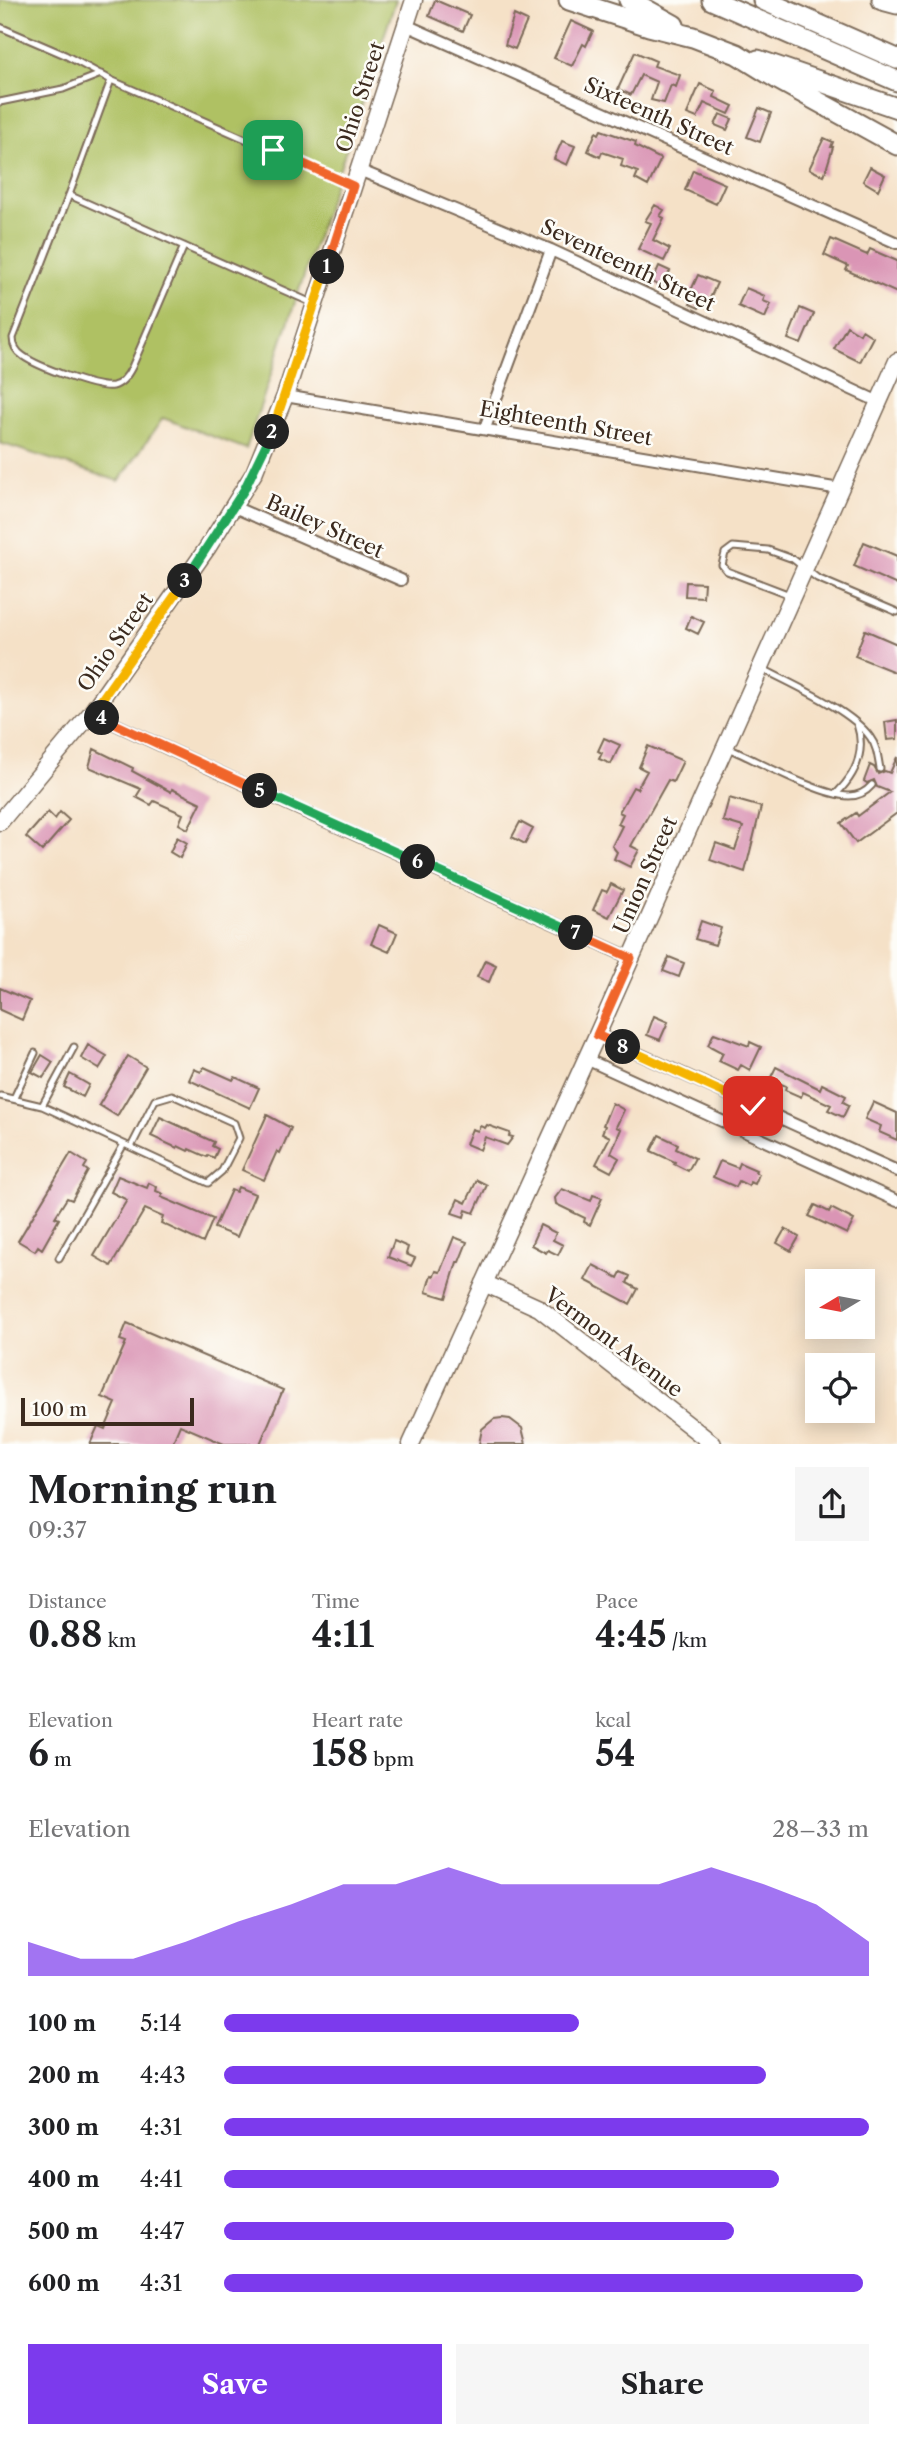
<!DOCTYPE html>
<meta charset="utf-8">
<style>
:root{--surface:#fff;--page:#f6f6f6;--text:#202124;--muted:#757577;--accent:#7c3aed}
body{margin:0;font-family:"Libre Caslon Text",serif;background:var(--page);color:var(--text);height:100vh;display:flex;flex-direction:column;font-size:26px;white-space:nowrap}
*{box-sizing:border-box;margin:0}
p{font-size:23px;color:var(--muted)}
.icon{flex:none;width:38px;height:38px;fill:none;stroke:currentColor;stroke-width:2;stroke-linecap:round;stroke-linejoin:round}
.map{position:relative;height:1444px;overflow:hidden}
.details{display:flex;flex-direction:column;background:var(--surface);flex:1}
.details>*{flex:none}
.needle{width:46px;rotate:260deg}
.fabs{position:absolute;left:805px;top:1269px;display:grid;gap:14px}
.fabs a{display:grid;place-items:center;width:70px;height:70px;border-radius:0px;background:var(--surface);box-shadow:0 4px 18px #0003;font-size:35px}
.scale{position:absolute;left:21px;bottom:18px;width:173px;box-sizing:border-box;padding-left:7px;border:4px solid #3b2a1e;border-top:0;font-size:19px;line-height:24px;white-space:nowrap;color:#3b2a1e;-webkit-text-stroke:5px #fdfcf7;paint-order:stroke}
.pin{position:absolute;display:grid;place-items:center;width:60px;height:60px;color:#fff;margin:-30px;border-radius:14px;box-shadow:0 4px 10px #0006}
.km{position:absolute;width:35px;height:35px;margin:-18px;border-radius:50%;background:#222;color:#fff;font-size:19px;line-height:35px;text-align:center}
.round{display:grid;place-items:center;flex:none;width:74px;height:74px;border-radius:0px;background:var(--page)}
.headline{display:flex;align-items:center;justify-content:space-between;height:119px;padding:0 28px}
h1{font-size:38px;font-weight:800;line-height:52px}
.stats{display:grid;grid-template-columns:repeat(3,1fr);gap:10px;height:119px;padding:7px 28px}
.stats div{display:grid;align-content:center}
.stats b{font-size:35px;font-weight:800}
.stats small{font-size:19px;font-weight:400}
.stats p{font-size:19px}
.chart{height:196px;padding:14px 28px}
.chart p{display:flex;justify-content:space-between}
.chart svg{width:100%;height:126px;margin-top:7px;fill:var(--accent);opacity:.7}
.primary-button{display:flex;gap:14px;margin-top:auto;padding:14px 28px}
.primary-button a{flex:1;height:80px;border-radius:0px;background:var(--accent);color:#fff;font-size:28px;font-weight:800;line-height:80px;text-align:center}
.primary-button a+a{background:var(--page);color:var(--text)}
ul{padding:0 28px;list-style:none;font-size:23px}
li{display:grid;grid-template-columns:112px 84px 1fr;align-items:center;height:52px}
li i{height:18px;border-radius:9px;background:var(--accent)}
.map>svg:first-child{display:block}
.green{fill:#afc164;stroke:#757641;stroke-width:2}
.building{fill:#da95b5}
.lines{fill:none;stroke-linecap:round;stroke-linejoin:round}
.lane-casing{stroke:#7c6a59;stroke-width:9}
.street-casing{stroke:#7c6a59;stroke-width:14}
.secondary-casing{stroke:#7c6a59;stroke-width:19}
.highway-casing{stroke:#7c6a59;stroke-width:23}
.lane{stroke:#fff;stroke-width:5}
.street{stroke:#fff;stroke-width:10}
.secondary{stroke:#fff;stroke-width:16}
.highway{stroke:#fff;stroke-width:19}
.split-1-casing{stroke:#fff;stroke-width:14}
.split-2-casing{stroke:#fff;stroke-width:14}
.split-3-casing{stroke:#fff;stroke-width:14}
.split-4-casing{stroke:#fff;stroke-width:14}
.split-5-casing{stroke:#fff;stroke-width:14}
.split-6-casing{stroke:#fff;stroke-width:14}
.split-7-casing{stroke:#fff;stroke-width:14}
.split-8-casing{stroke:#fff;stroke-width:14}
.split-9-casing{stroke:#fff;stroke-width:14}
.split-1{stroke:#f0652b;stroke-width:9}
.split-2{stroke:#f5b400;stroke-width:9}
.split-3{stroke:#22a559;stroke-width:9}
.split-4{stroke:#f5b400;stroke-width:9}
.split-5{stroke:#f0652b;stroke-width:9}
.split-6{stroke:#22a559;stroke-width:9}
.split-7{stroke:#22a559;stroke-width:9}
.split-8{stroke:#f0652b;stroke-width:9}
.split-9{stroke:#f5b400;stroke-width:9}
.labels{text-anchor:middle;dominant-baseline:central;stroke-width:5;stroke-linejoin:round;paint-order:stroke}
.street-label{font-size:21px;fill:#3b2a1e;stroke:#fdfcf7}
</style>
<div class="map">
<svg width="897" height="1444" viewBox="0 0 897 1444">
<rect width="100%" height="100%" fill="#fdfcf7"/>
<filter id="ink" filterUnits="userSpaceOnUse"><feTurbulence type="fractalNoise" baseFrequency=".0143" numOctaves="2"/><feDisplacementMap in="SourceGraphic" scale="14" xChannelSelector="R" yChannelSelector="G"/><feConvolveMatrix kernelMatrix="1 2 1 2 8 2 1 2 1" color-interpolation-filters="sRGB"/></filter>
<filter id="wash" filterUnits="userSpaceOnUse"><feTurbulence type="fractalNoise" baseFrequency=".00686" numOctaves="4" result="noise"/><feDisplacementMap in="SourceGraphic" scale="28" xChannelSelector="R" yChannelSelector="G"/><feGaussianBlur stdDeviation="1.57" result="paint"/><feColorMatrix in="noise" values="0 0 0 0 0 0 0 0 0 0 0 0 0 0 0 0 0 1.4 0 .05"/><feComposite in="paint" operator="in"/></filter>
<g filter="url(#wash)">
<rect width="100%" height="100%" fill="#f5e1c7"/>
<path class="green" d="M0 0H396L246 449 163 418 119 481 0 443Z"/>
<g id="blocks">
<path class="building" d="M435 0 470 15 463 31 429 16Z
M514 15 527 21 515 49 505 45Z
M571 21 593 31 586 46 583 44 572 66 554 58Z
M635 52 656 61 654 66 680 75 676 87 671 85 664 103 651 100 657 82 641 75 631 95 618 89Z
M700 84 716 91 714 97 733 106 729 114 704 103 697 118 687 114Z
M759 108 771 113 760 142 747 137Z
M720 114 732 119 727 130 715 125Z
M601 130 636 142 635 146 661 159 648 186 635 179 638 172 621 166 623 159 602 152 600 157 588 151 596 132 599 134Z
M824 138 833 142 831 147H833L824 176 809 169Z
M562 141 575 146 567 165 554 159Z
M870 167 885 175 878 190 863 181Z
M693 170 725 184 716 204 685 190Z
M655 205 664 210 660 216 664 218 653 240 670 249 664 261 638 249 651 223 645 221Z
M831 239 867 255 870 249 897 261V293L846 270 848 266 824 255Z
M659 266 670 271 661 287 652 282Z
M698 275 717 283 706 307 701 304 699 308 690 304 692 301 687 299Z
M746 288 765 296 763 301 771 304 765 318 738 306Z
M800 308 814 314 801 344 788 339Z
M847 326 860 334 862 330 873 337 860 362 834 349Z
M864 542 897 556V585L854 566Z
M686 582 704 583 703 597 685 596Z
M691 616 704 622 698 634 686 628Z
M865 630 897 644V673L855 656Z
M897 720V739L887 740 885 722Z
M604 738 620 745 611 764 599 759 602 753 598 751Z
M648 746 683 761 673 782 668 780 631 846 639 850 630 867 614 859 617 852 612 846 622 826 618 824 623 814 619 812 633 787 637 789 647 771 639 767Z
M94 749 133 768 132 771 171 792 172 789 201 803 188 829 179 824 183 814 154 801 151 805 136 797 141 789 89 767Z
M897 757V813L856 843 841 823 856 813 858 816 890 792 877 787 874 780 867 783 864 781 870 765 874 767 878 774 885 771 890 773Z
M729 798 761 807 745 872 710 860 716 843 735 850 743 827 723 821Z
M48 812 55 819 60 812 69 820 42 851 26 837Z
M520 822 533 829 525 844 512 837Z
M177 837 187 843 180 858 170 852Z
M611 884 623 890 609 917 593 910 602 890 607 892Z
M701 921 721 928 715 945 695 939Z
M379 925 397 933 389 952 371 944Z
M669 957 684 963 679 977 663 971Z
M485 960 496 965 489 982 477 977Z
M0 988 30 1001 22 1020 0 1010Z
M654 1016 668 1022 660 1040 647 1035Z
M714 1033 749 1046 750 1042 761 1047 750 1070 741 1065 738 1070 719 1061 723 1053 708 1045Z
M88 1045 107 1056 99 1069 81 1058Z
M42 1055 53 1062 43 1078 32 1072Z
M128 1056 146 1067 117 1116 99 1105Z
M204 1067 233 1080 235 1077 259 1088 250 1108 189 1080 194 1069 201 1072Z
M776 1067 820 1089 822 1084 846 1096 843 1102 849 1105 843 1117 828 1110 831 1105 803 1092 801 1097 785 1090 786 1086 770 1079Z
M70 1074 89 1085 83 1097 64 1087Z
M873 1102 897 1113V1140L879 1132 881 1126 865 1119Z
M612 1103 624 1110 616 1127 621 1129 611 1153 619 1158 611 1172 596 1164 610 1137 602 1133 605 1126 603 1125Z
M267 1115 291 1128 280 1153 277 1151 264 1180 242 1170Z
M160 1117 214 1142 212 1146 218 1149 214 1158 208 1155 207 1157 189 1149 188 1151 178 1146 177 1148 151 1136Z
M487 1125 510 1133 509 1136 513 1137 507 1145 485 1137 480 1150 466 1144 472 1129 478 1131 480 1126 485 1128Z
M659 1135 678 1144 676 1149 695 1158 688 1171 674 1164 675 1162 651 1151Z
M71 1153 87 1163 84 1168 88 1171 72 1200 67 1198 55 1217 59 1219 42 1249 38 1246 35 1251 18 1241Z
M720 1161 738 1168 740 1163 756 1170 755 1172 759 1174 755 1184 750 1182 749 1186 739 1181 736 1187 713 1177Z
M118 1176 147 1188 149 1183 157 1187 156 1191 163 1194 161 1197 213 1219 203 1243 161 1223 163 1217 145 1209 111 1266 94 1256 127 1200 111 1192Z
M477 1180 487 1185 474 1213 466 1210 464 1217 452 1213 458 1199 466 1203Z
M238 1187 255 1194 237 1237 214 1228 231 1190 236 1192Z
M562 1189 591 1201 593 1195 602 1198 590 1225 584 1222 585 1218 556 1204 555 1198Z
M815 1205 829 1212 831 1208 854 1220 847 1234 809 1216Z
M540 1225 556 1233 553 1240 563 1245 558 1255 548 1250 546 1253 531 1245Z
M785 1229 799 1237 791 1251 777 1243Z
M454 1237 467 1242 459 1262H457L446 1298 426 1292 431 1275 434 1276 436 1271 440 1272Z
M394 1241 408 1247 406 1254 415 1258 411 1266 388 1257Z
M593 1265 618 1278 621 1272 630 1276 627 1283 638 1289 630 1304 585 1280Z
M127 1323 283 1390 260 1444H224L180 1425 172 1444H90L98 1426 105 1429 116 1403 102 1397 126 1342 120 1340Z
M502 1418 510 1419 522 1428 526 1444H479L482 1429 494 1419Z"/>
</g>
</g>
<g filter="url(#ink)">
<use href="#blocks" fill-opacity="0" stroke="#7c6a59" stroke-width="2"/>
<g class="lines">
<g class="lane-casing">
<path id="lane" d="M0 27 65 55 111 80 350 185
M111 80 69 195 13 338C13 346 17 352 23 356 37 366 96 389 113 386 122 384 128 375 132 367L184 246
M0 102 63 89 101 74
M69 195 312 303
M790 595 727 571 722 565 725 553 733 547 768 550 793 559 817 578 897 612
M763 669C793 685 851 710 870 737 877 746 878 758 880 769
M728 748C756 760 821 796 849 796 858 796 866 792 872 785
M837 793C857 773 866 751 857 724
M0 1096 42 1106 208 1183 222 1171 239 1138 234 1123 172 1095 155 1100 131 1147
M14 1098 35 1053
M42 1106 74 1047
M59 1258 124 1144"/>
</g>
<g class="street-casing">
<path id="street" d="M406 25 897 243
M359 170 551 250 879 402
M285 396 840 489
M485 428 551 250
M234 507 401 580
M91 713 298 809 631 958
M597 1035 897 1171
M586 1059 897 1201"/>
</g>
<g class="secondary-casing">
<path id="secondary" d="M0 822 91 713 208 547 254 473 285 396 414 0
M484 1283 539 1308 713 1444
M411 1444 597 1035 897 361"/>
</g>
<g class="highway-casing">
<path id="highway" d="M569 0 649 26 693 37 737 54 779 80 897 145
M629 0 674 25
M712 0 897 81
M763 0 897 59
M882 0 897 4
M758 60 897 108"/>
</g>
<use href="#lane" class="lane"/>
<use href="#street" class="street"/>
<use href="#secondary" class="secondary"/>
<use href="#highway" class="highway"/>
</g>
</g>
<g class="lines" filter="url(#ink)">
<g class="split-1-casing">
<path id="split-1" d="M273 150 353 186 327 267"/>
</g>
<g class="split-2-casing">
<path id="split-2" d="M272 432 327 267"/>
</g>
<g class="split-3-casing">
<path id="split-3" d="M185 581 244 490 272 432"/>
</g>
<g class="split-4-casing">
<path id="split-4" d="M102 718 92 713 185 581"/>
</g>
<g class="split-5-casing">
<path id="split-5" d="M102 718 260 791"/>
</g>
<g class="split-6-casing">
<path id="split-6" d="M260 791 418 862"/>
</g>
<g class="split-7-casing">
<path id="split-7" d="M418 862 576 933"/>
</g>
<g class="split-8-casing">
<path id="split-8" d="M576 933 631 958 597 1035 623 1047"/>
</g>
<g class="split-9-casing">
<path id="split-9" d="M623 1047 753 1106"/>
</g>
<use href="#split-1" class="split-1"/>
<use href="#split-2" class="split-2"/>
<use href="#split-3" class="split-3"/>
<use href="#split-4" class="split-4"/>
<use href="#split-5" class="split-5"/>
<use href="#split-6" class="split-6"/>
<use href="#split-7" class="split-7"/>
<use href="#split-8" class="split-8"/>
<use href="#split-9" class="split-9"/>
</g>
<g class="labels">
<g class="street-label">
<text transform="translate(360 97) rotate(-72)">Ohio Street</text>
<text transform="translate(659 116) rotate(24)">Sixteenth Street</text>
<text transform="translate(628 265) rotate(25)">Seventeenth Street</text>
<text transform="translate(566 423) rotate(10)">Eighteenth Street</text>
<text transform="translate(325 526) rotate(24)">Bailey Street</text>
<text transform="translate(115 642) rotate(-55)">Ohio Street</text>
<text transform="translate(645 875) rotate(-66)">Union Street</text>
<text transform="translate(614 1342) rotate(37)">Vermont Avenue</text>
</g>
</g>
</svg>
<div class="fabs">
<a><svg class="needle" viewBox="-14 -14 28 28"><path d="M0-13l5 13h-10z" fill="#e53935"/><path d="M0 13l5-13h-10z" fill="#757577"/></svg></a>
<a><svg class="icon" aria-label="locate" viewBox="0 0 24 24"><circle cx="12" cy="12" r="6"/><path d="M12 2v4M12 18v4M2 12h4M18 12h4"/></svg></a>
</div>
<div class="scale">100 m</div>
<div class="pin" style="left:273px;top:150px;background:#1e9e55"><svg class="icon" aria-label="arrive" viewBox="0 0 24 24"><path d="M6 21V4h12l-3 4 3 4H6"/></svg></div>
<div class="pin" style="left:753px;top:1106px;background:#d93025"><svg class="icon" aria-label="check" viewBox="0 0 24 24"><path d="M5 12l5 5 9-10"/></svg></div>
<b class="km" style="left:327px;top:267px">1</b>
<b class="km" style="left:272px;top:432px">2</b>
<b class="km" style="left:185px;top:581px">3</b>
<b class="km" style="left:102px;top:718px">4</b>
<b class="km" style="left:260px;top:791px">5</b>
<b class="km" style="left:418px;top:862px">6</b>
<b class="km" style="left:576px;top:933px">7</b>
<b class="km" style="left:623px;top:1047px">8</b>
</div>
<section class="details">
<div class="headline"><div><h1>Morning run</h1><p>09:37</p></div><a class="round"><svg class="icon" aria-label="share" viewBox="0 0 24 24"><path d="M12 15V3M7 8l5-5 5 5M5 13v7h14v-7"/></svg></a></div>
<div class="stats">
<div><p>Distance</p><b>0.88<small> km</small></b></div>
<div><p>Time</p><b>4:11</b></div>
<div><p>Pace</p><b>4:45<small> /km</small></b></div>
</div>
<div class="stats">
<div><p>Elevation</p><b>6<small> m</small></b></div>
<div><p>Heart rate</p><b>158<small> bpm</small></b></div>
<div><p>kcal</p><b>54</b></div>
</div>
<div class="chart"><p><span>Elevation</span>28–33 m</p>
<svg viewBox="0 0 160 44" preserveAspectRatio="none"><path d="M0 44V32L10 38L20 38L30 32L40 25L50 19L60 12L70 12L80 6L90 12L100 12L110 12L120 12L130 6L140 12L150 19L160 32V44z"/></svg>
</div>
<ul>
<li><b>100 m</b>5:14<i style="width:55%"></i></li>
<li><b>200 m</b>4:43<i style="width:84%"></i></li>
<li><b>300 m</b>4:31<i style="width:100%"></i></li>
<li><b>400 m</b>4:41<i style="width:86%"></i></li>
<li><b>500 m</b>4:47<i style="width:79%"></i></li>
<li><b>600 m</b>4:31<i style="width:99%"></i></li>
</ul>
<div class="primary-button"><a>Save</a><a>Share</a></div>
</section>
